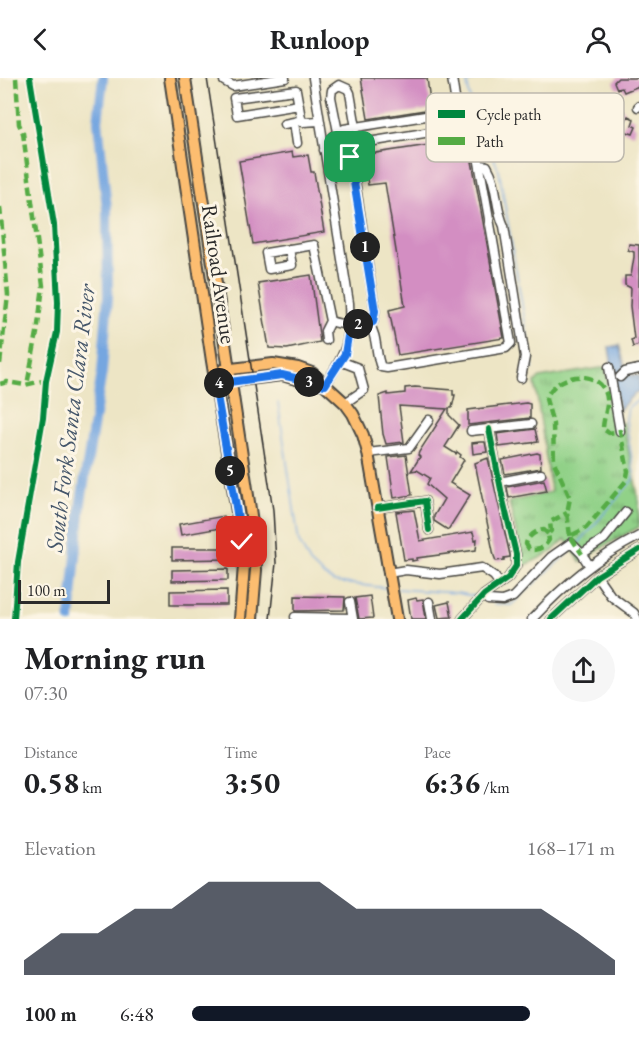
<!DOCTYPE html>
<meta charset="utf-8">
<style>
:root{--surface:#fff;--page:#f6f6f6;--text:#202124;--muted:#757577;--accent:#111827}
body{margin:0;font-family:"EB Garamond",serif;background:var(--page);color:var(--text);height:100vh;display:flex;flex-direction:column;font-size:22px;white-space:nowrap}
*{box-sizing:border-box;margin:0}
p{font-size:20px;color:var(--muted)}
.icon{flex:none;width:33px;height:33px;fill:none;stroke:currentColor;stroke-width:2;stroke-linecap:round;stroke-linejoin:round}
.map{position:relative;height:541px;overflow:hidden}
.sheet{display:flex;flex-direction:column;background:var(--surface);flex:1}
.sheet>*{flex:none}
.scale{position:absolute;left:18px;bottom:15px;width:92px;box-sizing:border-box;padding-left:6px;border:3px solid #2b2b2b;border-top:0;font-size:16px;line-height:21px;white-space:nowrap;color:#2b2b2b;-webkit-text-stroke:4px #fcf5e5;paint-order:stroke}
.pin{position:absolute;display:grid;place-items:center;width:51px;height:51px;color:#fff;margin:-26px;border-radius:12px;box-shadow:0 3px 9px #0006}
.km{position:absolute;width:30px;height:30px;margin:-15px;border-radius:50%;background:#222;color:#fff;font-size:16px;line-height:30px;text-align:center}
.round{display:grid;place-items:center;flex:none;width:63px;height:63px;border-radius:32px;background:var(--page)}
.overview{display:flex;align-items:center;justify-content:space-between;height:102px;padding:0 24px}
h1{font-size:33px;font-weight:700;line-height:45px}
.figures{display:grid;grid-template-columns:repeat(3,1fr);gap:9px;height:102px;padding:6px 24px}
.figures div{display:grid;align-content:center}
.figures b{font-size:30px;font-weight:700}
.figures small{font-size:16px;font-weight:400}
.figures p{font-size:16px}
.chart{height:168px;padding:12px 24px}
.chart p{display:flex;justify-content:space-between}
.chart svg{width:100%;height:108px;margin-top:6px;fill:var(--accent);opacity:.7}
ul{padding:0 24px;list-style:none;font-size:20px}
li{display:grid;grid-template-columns:96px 72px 1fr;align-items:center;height:45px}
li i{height:15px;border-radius:8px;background:var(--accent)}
header{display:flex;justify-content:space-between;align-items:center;height:78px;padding:0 24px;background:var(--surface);font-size:27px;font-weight:700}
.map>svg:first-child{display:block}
.park{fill:url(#park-tufts);stroke:#5e7e5a;stroke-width:1.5}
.water{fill:url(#water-ripples);stroke:#506886;stroke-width:1.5}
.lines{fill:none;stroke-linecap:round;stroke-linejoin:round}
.stream{stroke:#74a6e0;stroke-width:1.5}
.river{stroke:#74a6e0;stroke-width:10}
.building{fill:#d38ec2}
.minor-casing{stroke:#484742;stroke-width:11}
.major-casing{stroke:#484742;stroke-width:14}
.minor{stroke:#fff;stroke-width:8}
.major{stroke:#fcbd6f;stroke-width:10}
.rail{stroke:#2b2b2b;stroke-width:1.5}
.quiet{stroke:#54ab44;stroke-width:4.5;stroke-dasharray:9 4.5;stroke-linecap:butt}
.cycleway-casing{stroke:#fcf5e5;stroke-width:10}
.cycleway{stroke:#00873e;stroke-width:6}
.route-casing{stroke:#fff;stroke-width:12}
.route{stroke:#1a73e8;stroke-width:8}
.labels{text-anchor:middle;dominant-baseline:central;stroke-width:6;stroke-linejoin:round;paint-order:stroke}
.street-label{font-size:22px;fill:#2b2b2b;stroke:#fcf5e5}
.water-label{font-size:24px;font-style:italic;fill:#45566a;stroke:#fcf5e5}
.key{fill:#fcf5e5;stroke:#bdb8ad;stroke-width:1.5}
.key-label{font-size:16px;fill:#2b2b2b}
</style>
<header><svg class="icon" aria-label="back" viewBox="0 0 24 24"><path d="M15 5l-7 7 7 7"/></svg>Runloop<svg class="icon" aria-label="person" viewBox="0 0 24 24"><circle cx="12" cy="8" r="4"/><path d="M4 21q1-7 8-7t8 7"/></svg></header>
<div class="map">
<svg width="639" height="541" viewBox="0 0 639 541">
<defs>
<pattern id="park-tufts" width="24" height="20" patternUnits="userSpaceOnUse" patternTransform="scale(1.5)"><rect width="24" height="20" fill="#91d188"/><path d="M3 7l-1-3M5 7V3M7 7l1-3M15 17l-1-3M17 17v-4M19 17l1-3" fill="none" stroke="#77aa6f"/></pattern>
<pattern id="water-ripples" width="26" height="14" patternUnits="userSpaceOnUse" patternTransform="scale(1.5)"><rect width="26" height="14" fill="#74a6e0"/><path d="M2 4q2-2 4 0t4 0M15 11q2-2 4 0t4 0" fill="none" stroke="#5f87b6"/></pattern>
</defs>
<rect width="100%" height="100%" fill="#fcf5e5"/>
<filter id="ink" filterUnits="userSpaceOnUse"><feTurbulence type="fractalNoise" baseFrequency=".0167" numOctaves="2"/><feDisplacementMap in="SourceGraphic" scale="12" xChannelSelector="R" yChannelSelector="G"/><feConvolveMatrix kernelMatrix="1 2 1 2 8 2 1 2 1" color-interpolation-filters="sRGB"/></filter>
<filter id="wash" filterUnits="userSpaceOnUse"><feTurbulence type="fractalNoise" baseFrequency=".008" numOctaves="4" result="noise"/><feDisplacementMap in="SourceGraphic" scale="24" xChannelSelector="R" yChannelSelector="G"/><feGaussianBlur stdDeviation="1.35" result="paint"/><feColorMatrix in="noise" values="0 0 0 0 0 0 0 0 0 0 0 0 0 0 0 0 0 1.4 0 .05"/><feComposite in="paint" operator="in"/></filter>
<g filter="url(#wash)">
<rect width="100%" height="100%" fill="#ede5c5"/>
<path class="park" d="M606 289 614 345H623L639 424V449L608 466 581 484 565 461 552 474 524 488 509 424 551 414 535 304 540 300Z"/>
<path class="water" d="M619 267 627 296 639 298V314L633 317 619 332 609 269Z"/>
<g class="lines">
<path class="stream" d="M478 0 467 5 473 34 483 43 494 81 499 93 533 291
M278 325 299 464 310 485 323 497 334 504 387 510
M578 466 632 403 634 396 626 342 628 329 639 322
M398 511 457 515 479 519
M494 526 511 527 571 472"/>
<path class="river" d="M70 541 81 424 102 294 108 219 107 131 98 43 103 0"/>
</g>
<g id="blocks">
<path class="building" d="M361 0H427L431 31 368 41Z
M618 0H639V8L624 14 622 10 617 11 614 4Z
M613 25 619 30 621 29 625 34 612 44 602 32 607 26Z
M628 38 634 41 632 47 636 49 633 56 621 52Z
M468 61 504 260 398 277 389 232 405 228 385 105 368 107 363 77Z
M292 74 293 79 308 77 311 94H314L324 154 253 166 239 83Z
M629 166 639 167V267L633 269 631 262 634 261 630 228 631 210 625 207V198H631L634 179V174L628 172Z
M311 197 320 264 287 271 269 270 258 205Z
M415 309 453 312V317H455L452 330H449V337L459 347 445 369 456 376 457 374 461 377 460 379 464 382 450 405 470 417 448 452 434 443V438L444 421 427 406 430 400 417 392 411 393 420 379 418 377 419 374 447 331 399 328 404 364 386 366 383 356 379 318 388 315V317L405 315V310Z
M526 325 530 326V340L468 347V332Z
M535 351 538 364 499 369 497 356Z
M480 364H485L487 374 473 376 472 365Z
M537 375 540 376 541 390 505 396 502 382Z
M406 377 412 417 394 420 388 379Z
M488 380 510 477V479L504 480V482L496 483 494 478 475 385Z
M544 402 547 413 509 420 507 409Z
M414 432 420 463 473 454 475 462 477 461 476 472 417 480V482L412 483V481L404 482 396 434Z
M224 438 226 449 181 457 179 446Z
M172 470H228V481L172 482Z
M228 491V502L172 503V492Z
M227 512V527H170V513Z
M295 518 345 519 344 532 295 533Z
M370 518 373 540 359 541 355 520Z
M416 520 417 522 423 521 426 541H411L408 522Z
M449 524 452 539 439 540 436 527Z"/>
</g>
</g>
<g filter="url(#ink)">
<use href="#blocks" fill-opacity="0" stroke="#484742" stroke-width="1.5"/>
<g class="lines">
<g class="minor-casing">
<path id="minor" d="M224 0V3L233 8 285 0
M313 0 349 225C351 264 346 275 325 307
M299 27 237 37 234 20 296 12 301 40 303 44 319 43
M638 29 639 28
M284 46 294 44
M338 54 331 19 332 12 339 7 348 11 350 15 356 50
M297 65 294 44 302 42
M324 72 334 58 344 51 457 33 452 0
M325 72 335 68 350 70
M481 87 487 88C498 106 495 130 504 148L525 279 521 300
M289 171 292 187 269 191 266 175 314 167 330 243C341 247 362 249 373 244L375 233 350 70 356 66 468 48 473 50 511 265 506 270 387 290 381 289C375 276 378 258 369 246
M326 262 325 253 330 243
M340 283 358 290 364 312 345 325
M609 289 620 353
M620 299 625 294 639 291
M471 353 531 346
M368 375 409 370 429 342
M499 404 541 396
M377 430 425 423 429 452
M589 487 582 476 604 461 626 434
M388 495 406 492 440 496 482 490 494 498 500 506
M597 498 611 518 634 535 637 541
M488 522 502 523 513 519 551 479 571 465 582 476
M350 524 353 541
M429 524 432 541
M295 539 352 540
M462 541 484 517 508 500 516 488V476L503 422 489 351
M532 541C566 505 595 481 639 458
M551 541 597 498 639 472"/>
</g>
<g class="major-casing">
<path id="major" d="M170 0 212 283 242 464 244 487 240 541
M185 0 255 464 256 492 252 541
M223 292 273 286 298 290 312 295 345 325 353 336 363 357 368 375 397 541
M224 304 282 297 310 305H321"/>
</g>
<use href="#minor" class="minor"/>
<use href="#major" class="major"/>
<path class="rail" d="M207 0 273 432 276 485 270 541"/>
<path class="quiet" d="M16 0 19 46 23 55 43 208 37 255 27 307
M0 129 8 217 0 286
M0 306 7 304 25 307 47 302
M548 456 544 452C536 452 527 459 526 466L529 471C537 474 545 469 549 462L548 456 551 453 550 444 567 435
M570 458 567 435 570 420 554 384 553 346 546 321C553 298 593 289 605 313 611 325 603 338 603 351L609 355 620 353 628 393 626 403 586 450 570 458 582 476"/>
<g class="cycleway-casing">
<path id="cycleway" d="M377 430 425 423 429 452
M14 541 18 484 43 340 46 303 57 254 58 224 54 147 30 0
M462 541 484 517 508 500 516 488V476L503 422 489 351
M551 541 597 498 639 472"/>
</g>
<use href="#cycleway" class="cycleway"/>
</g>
</g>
<g class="lines" filter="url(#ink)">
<g class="route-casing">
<path id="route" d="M242 464 215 306 282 297 325 307 345 276 350 246H369L373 244 375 233 350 79"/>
</g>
<use href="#route" class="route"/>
</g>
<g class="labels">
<g class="street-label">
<text transform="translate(219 196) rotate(82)">Railroad Avenue</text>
</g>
<g class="water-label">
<text transform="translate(70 340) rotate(-83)">South Fork Santa Clara River</text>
</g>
</g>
<rect x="426" y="15" width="198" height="69" rx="9" class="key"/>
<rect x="438" y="32" width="27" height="8" fill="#00873e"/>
<rect x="438" y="59" width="27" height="8" fill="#54ab44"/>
<g class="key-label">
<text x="476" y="42">Cycle path</text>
<text x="476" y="69">Path</text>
</g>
</svg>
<div class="scale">100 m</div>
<div class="pin" style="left:350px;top:79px;background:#1e9e55"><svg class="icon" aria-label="arrive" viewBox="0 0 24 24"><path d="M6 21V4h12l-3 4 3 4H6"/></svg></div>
<div class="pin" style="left:242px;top:464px;background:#d93025"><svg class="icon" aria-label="check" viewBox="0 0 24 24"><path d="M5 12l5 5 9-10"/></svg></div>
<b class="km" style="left:365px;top:169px">1</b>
<b class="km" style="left:358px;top:246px">2</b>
<b class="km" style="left:309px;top:304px">3</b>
<b class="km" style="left:219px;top:305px">4</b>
<b class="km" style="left:230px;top:393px">5</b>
</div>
<section class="sheet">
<div class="overview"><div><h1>Morning run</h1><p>07:30</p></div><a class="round"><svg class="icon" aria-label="share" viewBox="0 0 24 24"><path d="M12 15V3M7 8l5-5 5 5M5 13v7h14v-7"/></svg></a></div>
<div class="figures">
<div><p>Distance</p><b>0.58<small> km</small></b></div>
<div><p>Time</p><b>3:50</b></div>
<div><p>Pace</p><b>6:36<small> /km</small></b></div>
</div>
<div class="chart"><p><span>Elevation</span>168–171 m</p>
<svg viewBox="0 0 160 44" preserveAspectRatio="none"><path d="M0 44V38L10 27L20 27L30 17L40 17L50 6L60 6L70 6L80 6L90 17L100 17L110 17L120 17L130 17L140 17L150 27L160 38V44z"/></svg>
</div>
<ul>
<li><b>100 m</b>6:48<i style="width:80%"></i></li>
</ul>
</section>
